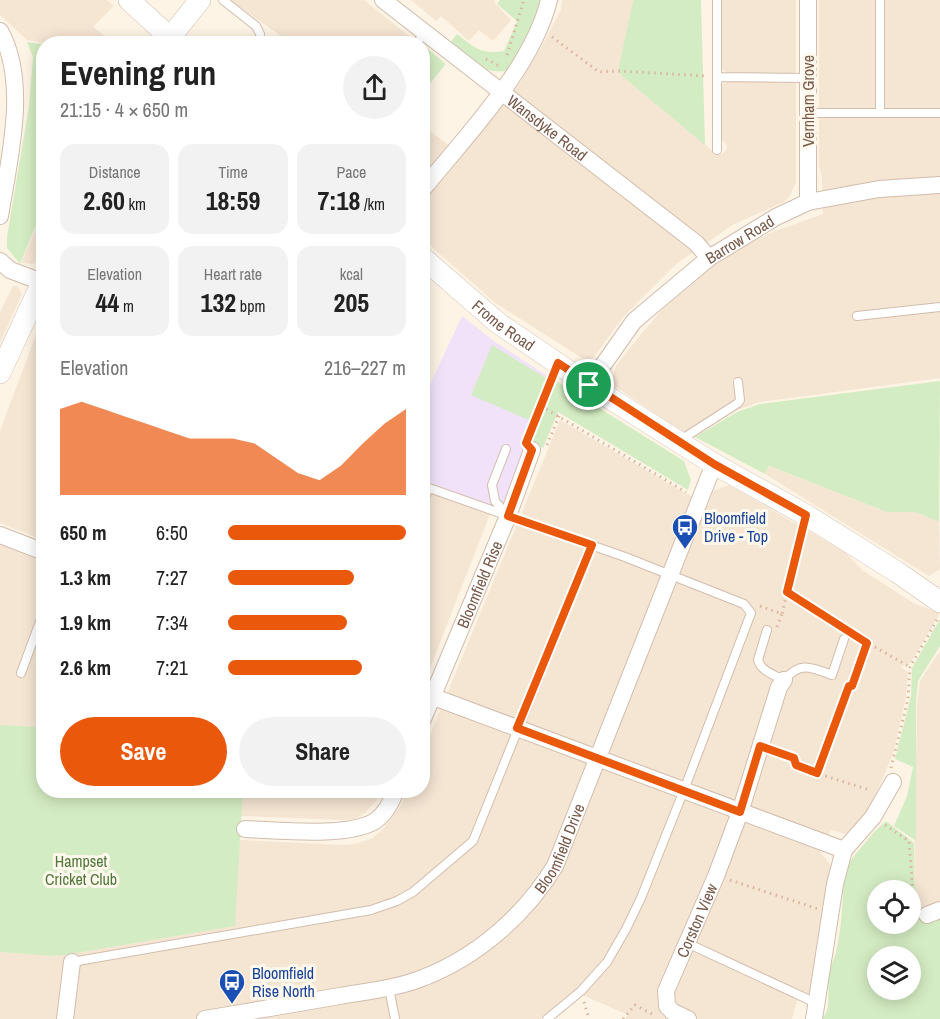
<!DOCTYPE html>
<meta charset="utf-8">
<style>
:root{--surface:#fff;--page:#f2f2f2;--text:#222;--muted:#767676;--accent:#ea580c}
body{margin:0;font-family:"Archivo Narrow",sans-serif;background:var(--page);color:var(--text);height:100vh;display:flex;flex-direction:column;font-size:22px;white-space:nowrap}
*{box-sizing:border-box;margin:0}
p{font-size:20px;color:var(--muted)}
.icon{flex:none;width:33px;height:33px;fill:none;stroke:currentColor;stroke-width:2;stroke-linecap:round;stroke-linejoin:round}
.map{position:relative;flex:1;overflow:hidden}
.panel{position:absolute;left:36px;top:36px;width:394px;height:762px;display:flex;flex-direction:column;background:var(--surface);border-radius:24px;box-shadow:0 3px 15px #0003}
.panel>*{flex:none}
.buttons{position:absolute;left:867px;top:880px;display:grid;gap:12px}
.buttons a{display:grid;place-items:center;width:54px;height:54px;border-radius:50%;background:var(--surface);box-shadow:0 3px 15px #0003;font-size:30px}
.pin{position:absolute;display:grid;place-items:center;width:51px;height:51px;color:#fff;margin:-26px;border:3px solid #fff;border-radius:50%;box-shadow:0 2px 6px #0007}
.round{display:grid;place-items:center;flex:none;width:63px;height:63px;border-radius:32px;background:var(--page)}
.head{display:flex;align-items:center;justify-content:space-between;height:102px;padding:0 24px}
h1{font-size:33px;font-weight:800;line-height:45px}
.stats{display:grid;grid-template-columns:repeat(3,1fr);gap:9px;height:102px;padding:6px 24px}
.stats div{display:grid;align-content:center;border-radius:15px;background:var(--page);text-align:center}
.stats b{font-size:26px;font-weight:800}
.stats small{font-size:16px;font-weight:400}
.stats p{font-size:16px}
.chart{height:168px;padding:12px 24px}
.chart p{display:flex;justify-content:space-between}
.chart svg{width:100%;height:108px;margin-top:6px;fill:var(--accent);opacity:.7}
.primary-button{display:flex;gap:12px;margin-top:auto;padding:12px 24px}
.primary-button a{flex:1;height:69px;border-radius:36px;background:var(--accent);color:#fff;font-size:24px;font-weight:800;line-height:69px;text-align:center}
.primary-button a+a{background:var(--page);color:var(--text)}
ul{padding:0 24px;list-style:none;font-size:20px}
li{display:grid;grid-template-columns:96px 72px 1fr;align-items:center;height:45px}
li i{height:15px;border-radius:8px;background:var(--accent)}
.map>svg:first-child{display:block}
.residential{fill:#f5e5d3}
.education{fill:#f1e2fa}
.green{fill:#d4ecc3;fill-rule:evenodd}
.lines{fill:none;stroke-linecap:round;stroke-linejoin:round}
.service-casing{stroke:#d2bdad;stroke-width:10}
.minor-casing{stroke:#d2bdad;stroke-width:18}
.tertiary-casing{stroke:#d2bdad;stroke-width:22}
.path{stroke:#d9b59e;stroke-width:3;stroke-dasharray:1.5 4.5;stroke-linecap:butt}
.service{stroke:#fff;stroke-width:8}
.minor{stroke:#fff;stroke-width:16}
.tertiary{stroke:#fff;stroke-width:21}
.route-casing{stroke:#fff;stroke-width:12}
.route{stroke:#ea580c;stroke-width:8}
.labels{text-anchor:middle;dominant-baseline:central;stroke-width:6;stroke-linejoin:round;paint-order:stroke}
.street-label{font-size:16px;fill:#785949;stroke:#fff8ec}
.transit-label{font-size:16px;fill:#164399;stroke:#fff8ec;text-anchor:start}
.park-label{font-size:16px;fill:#4f783d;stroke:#fff8ec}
</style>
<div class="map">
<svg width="940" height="1019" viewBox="0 0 940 1019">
<rect width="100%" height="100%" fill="#fdf4e5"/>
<path class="residential" d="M0 0H107L114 6 93 27 114 43 51 44 27 40 0 15Z
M230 0H364L414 40 411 44 291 43Z
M411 0H495L494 2 511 20 493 41 479 30 469 41 441 16 436 21Z
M562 0H633L618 71 623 77 715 153 722 154 727 149V145L721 138V88L723 84 730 81H796V183L789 197 784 202 734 224 676 264 624 316 593 358 588 359 582 358 494 302 423 239V126L462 155 520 83 543 44 561 10Z
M721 0H796V74H729L722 69Z
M819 0H940V378L760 402 734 411 688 435 611 384 616 366 638 338 662 310 711 268 743 247 770 233 823 214 822 177 819 166Z
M43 212V247L36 262 32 264 21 263Z
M13 286H17L22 294 0 343V312Z
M43 316V540L0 523V431Z
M560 420 708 506 713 491 729 485 845 552 862 570 915 604 940 613 911 662 901 667 908 672 906 697 893 754 865 819 845 834 831 830 820 852 830 864 831 879 817 941 809 997 799 994 792 1019H625L628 1015 574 991 540 1019H0V952L51 956 65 955 234 926 240 840 343 845 355 844 371 839 382 830 401 805 407 791 423 790V752Z
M768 466 887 512H915L939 522 940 569 929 576 765 474Z
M423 482 425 483 423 490 490 514 427 676 423 678Z
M0 545 43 562V727L0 725Z
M940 651V904L920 912 914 879 917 703 920 681Z
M243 791H380L376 801 365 813 355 819 344 820 241 816Z"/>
<path class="education" d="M462 316 494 341 549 377 523 445V457L503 511 423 480V387L428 389Z"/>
<path class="green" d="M500 0H541L532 36 508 71C479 74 471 61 449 44L457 34C474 47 481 55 504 51L517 21 497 4Z
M633 0H701L705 145 623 77 618 71Z
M27 42 43 44V208L20 264 7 248V237L29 106 33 57Z
M423 45 446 64 423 92Z
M492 345 546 378 531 421 471 395Z
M553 379 684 461 691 480 688 490 558 412 543 448 529 443Z
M940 381 939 522 915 512H887L769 466 765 474 695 437 737 412 760 404Z
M940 619V646L918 681 916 702V841L894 826 907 796 913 767 895 759 911 696 912 668Z
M0 725 43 727 44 790 243 791 235 926 65 955 51 956 0 952Z
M886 821 914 843V879L920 912 940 916V1019H822C833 1008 826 984 829 969 830 965 834 961 835 956 840 937 842 915 843 895L841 893 846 866 873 833ZM878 891H910V924H878ZM878 957H910V990H878Z"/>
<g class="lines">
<g class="service-casing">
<path id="service" d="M223 0 256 26 260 34
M717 0V150
M416 44 425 33
M718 77 809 78
M809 113H940
M880 113V0
M857 316 940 307
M679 441 738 403 740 400 738 382
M423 502 429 488 625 557 744 604 751 613 684 790 641 898 626 929 607 962 581 991 547 1019
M506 514 495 501 492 485 506 449
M767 630 758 660C761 671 774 675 784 680 800 661 811 667 832 675L844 639
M21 673 44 611
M687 943 816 1003
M72 962 371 910 397 901 413 892 473 841 592 545
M389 988 395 1019"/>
</g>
<g class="minor-casing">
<g id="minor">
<path id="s1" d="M383 0 696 243 709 258"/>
<path d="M0 31C29 82 9 160 0 216"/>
<path d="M423 189C466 136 533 67 549 0"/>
<path d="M808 202V0"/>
<path d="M0 261 10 270 42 282"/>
<path id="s2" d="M589 385 634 321 709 258 776 217 808 202 879 189 940 185"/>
<path d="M0 535 44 552"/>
<path d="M423 693 844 850 873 817 893 782"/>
<path id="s3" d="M423 719 508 516 532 450"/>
<path d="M245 829C277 830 348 838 375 821 385 814 392 801 396 790"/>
<path d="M927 915 940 910"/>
<path d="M65 1019 72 962"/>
<path id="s4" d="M205 1019C250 1011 295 1004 340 996 369 991 399 988 425 977 478 956 525 915 555 866L714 464"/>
<path id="s5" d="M688 1019 673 1012 667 1006 666 991 716 876 740 812 779 687 784 680"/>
<path d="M814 1019 835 884 844 850"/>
</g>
</g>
<g class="tertiary-casing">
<g id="tertiary">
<path d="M129 0 177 44"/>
<path d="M165 44 200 0"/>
<path id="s6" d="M423 258 498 323 589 385 714 464 806 515 897 572 940 602"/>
<path d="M0 373 44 278"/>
</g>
</g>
<path class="path" d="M552 37 599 72 618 71 707 76
M507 55 524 0
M486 59 501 67
M541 406 686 492
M528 437 551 379
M547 445 559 416
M802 532 787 592 844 628
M760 606 782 614 787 592
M777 627 782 614
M854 635 910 667
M774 751 794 758 796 765 803 769 870 790
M891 768 908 699 910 667 937 620
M817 773 849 686H852L867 643
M885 825 909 841 914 907
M730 880 818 909
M584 1002 589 1019
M623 1019 635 1005 654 1015"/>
<use href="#service" class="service"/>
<use href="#minor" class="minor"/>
<use href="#tertiary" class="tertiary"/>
</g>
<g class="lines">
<g class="route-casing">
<path id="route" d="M558 363 714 464 806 515 787 592 867 643 852 686H849L817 773 796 765 794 758 760 746 740 812 517 728 592 545 508 516 532 450 526 443Z"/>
</g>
<use href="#route" class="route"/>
</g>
<defs>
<g id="bus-pin" transform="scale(1.35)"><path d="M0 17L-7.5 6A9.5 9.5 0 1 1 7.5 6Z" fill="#1a4fb4" stroke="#fff8ec"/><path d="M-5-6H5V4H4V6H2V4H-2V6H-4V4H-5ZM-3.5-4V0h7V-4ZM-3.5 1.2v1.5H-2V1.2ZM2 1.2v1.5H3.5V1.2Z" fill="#fff"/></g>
</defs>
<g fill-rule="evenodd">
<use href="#bus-pin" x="685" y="527"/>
<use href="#bus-pin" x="232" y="982"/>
</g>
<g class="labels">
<g class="street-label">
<text transform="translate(808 101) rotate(-90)">Vernham Grove</text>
<text stroke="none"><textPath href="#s1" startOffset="208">Wansdyke Road</textPath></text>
<text stroke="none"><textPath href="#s2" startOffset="212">Barrow Road</textPath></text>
<text stroke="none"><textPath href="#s6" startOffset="105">Frome Road</textPath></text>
<text stroke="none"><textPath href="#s3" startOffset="146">Bloomfield Rise</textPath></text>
<text stroke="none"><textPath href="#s4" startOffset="416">Bloomfield Drive</textPath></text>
<text stroke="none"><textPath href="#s5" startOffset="117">Corston View</textPath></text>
</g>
<g class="transit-label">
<text x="704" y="518">Bloomfield<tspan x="704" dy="18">Drive - Top</tspan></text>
<text x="252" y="973">Bloomfield<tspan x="252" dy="18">Rise North</tspan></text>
</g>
<g class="park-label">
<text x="81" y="861">Hampset<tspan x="81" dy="18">Cricket Club</tspan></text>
</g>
</g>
</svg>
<div class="buttons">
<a><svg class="icon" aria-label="locate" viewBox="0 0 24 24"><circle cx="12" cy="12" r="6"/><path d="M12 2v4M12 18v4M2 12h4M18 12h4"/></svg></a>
<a><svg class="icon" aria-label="layers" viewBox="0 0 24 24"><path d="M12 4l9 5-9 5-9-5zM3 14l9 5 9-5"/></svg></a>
</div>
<div class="pin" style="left:589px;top:385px;background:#1e9e55"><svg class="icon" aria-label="arrive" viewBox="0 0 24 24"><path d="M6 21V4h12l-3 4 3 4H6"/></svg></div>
<section class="panel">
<div class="head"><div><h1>Evening run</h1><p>21:15 · 4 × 650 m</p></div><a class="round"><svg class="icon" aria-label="share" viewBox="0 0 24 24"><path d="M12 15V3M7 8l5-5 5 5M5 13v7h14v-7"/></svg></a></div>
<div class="stats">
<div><p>Distance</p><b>2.60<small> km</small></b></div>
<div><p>Time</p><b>18:59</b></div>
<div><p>Pace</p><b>7:18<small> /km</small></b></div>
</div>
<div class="stats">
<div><p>Elevation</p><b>44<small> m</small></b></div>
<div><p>Heart rate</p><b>132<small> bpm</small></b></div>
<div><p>kcal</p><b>205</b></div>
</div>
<div class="chart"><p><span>Elevation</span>216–227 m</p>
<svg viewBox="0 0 160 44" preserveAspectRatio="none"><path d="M0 44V9L10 6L20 9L30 12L40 15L50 18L60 21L70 21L80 21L90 23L100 29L110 35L120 38L130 32L140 23L150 15L160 9V44z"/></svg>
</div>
<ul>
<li><b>650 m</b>6:50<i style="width:100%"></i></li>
<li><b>1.3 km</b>7:27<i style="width:71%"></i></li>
<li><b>1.9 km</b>7:34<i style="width:67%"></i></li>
<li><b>2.6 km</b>7:21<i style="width:75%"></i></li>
</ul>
<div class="primary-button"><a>Save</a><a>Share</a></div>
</section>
</div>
